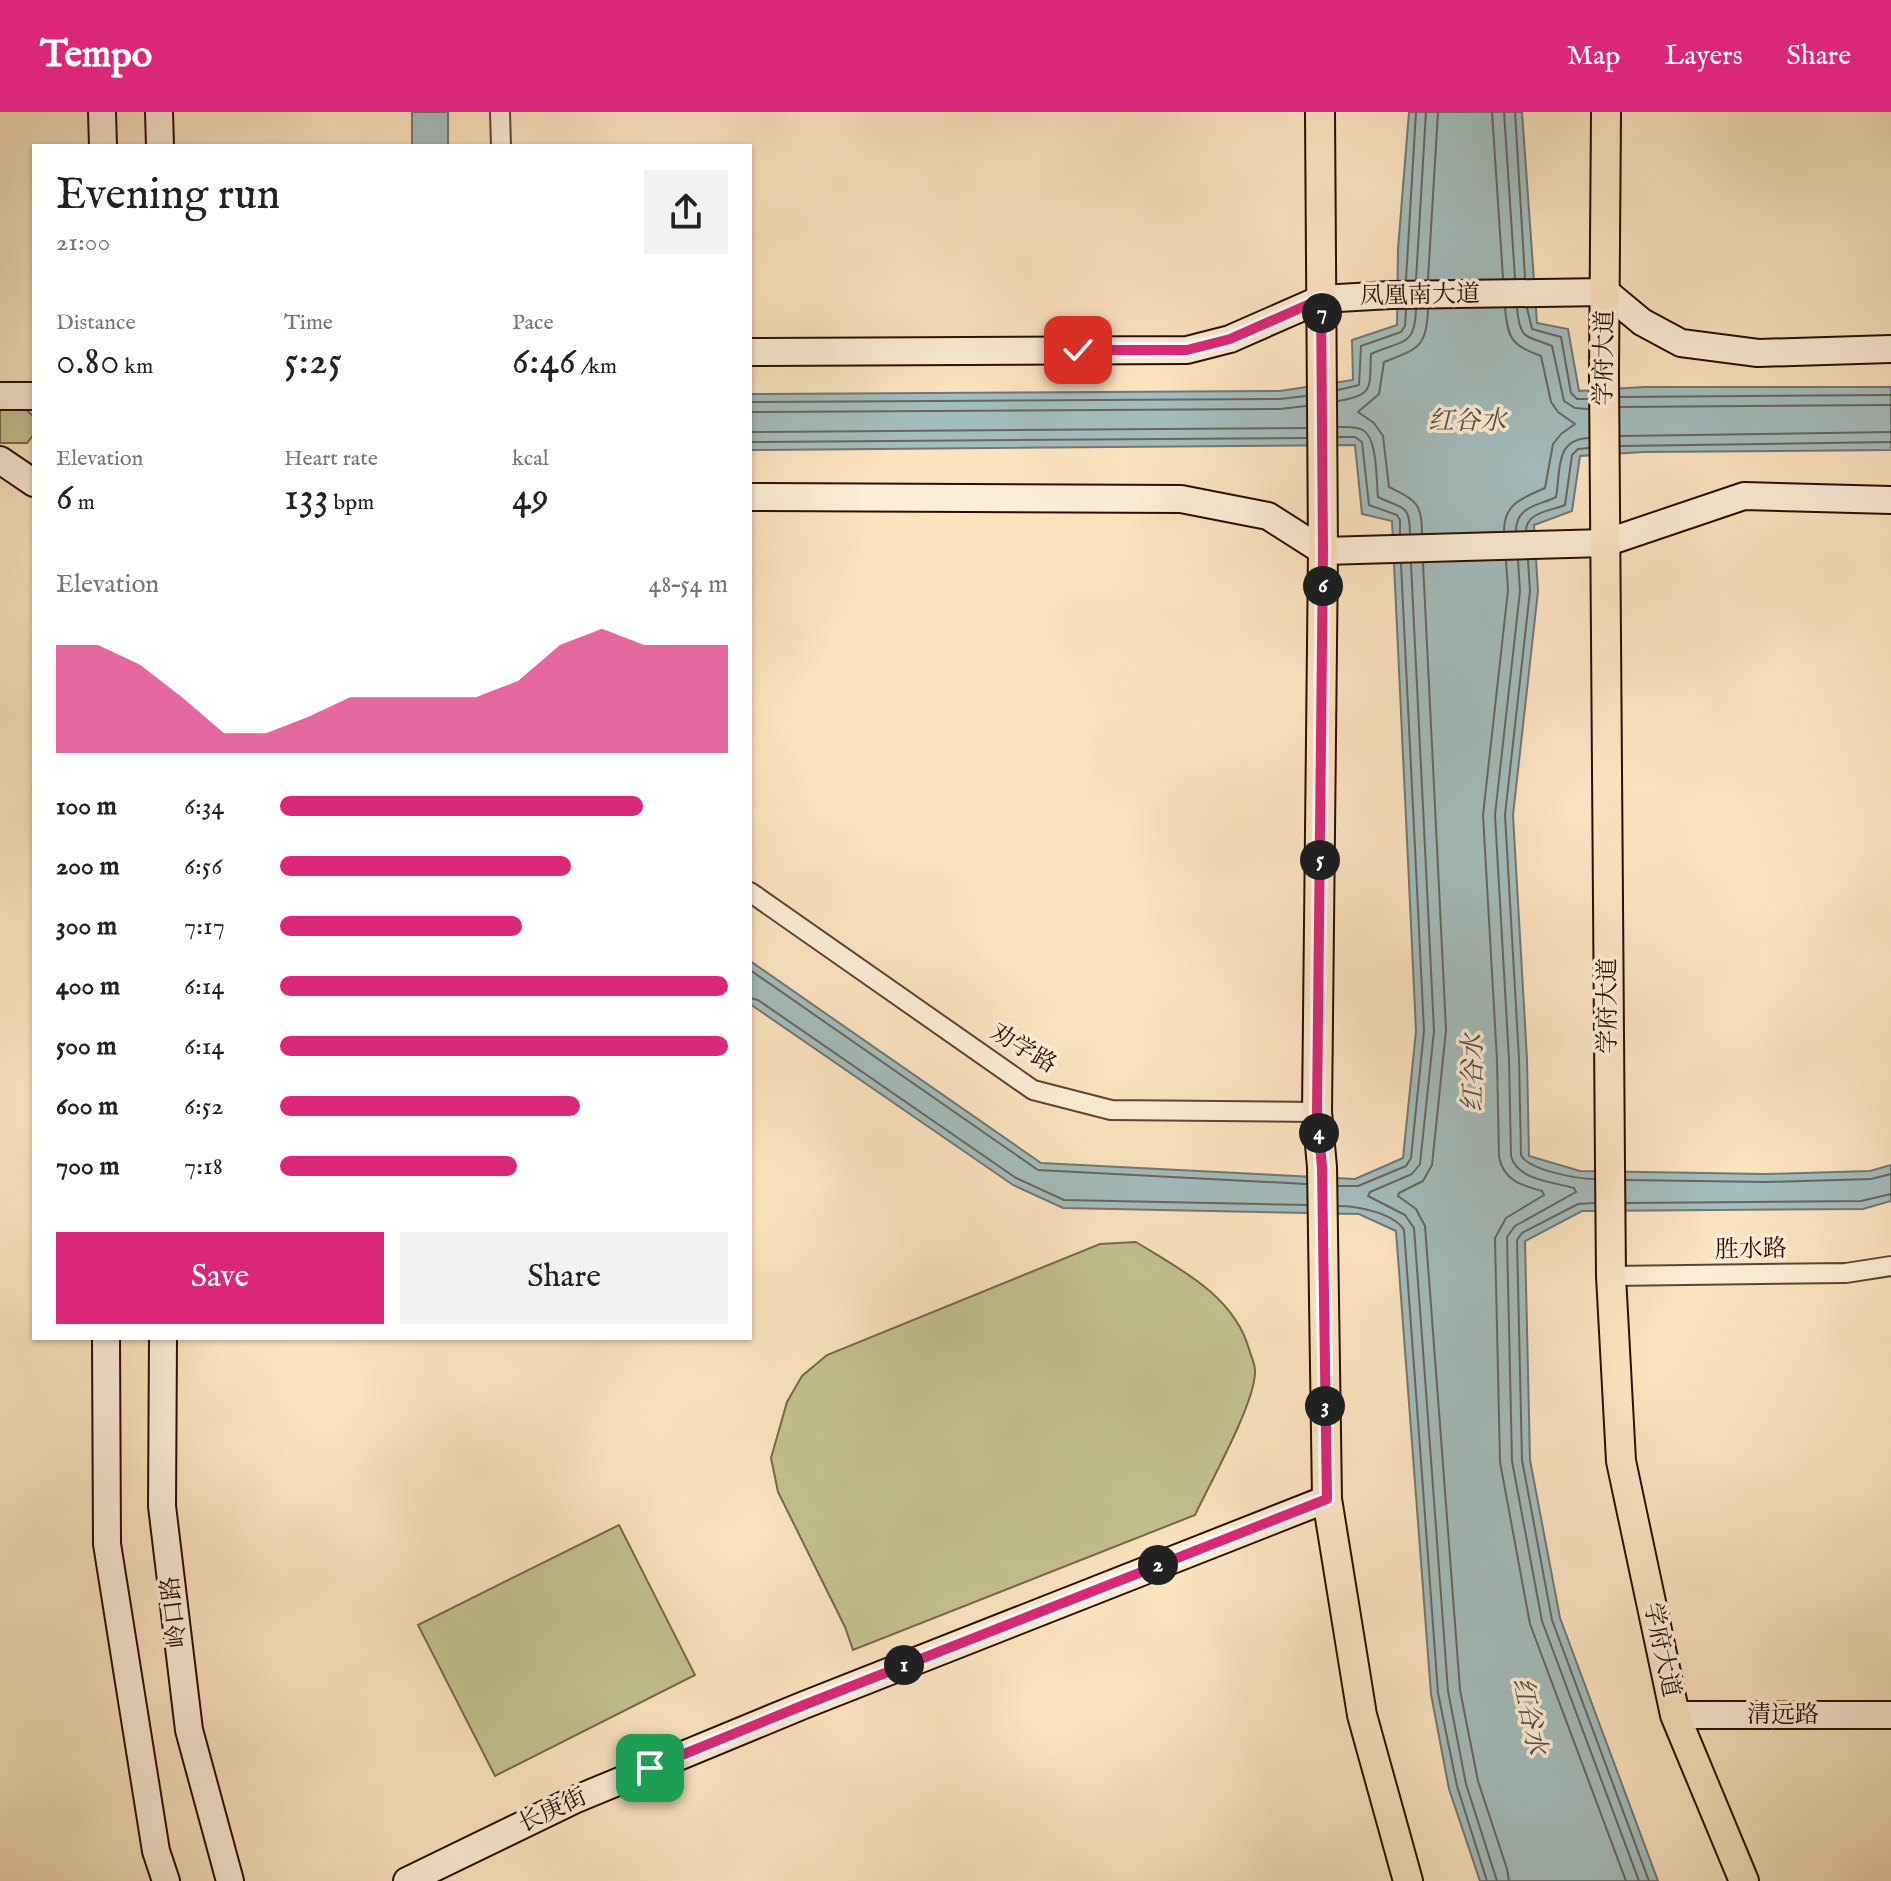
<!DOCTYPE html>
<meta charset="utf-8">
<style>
:root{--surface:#fff;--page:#f2f2f2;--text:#222;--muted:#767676;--accent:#db2777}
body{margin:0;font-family:"IM FELL English","Noto Serif SC",serif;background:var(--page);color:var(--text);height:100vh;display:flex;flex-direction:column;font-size:30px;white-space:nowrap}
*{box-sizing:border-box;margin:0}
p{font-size:26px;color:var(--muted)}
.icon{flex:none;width:44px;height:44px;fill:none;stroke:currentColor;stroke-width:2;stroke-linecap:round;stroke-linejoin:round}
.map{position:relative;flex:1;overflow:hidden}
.side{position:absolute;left:32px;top:32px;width:720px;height:1196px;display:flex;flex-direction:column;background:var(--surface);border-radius:0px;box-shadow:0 2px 6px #0004}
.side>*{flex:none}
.pin{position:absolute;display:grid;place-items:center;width:68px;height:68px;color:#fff;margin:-34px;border-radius:16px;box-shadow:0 4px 12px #0006}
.km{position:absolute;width:40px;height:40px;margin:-20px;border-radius:50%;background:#222;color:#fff;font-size:22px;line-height:40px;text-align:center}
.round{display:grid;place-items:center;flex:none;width:84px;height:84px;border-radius:0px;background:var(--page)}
.summary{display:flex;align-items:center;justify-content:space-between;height:136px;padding:0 24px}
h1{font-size:44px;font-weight:600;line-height:60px}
.figures{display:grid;grid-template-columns:repeat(3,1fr);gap:12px;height:136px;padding:8px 24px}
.figures div{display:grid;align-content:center}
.figures b{font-size:40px;font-weight:600}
.figures small{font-size:22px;font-weight:400}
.figures p{font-size:22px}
.chart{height:224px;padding:16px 24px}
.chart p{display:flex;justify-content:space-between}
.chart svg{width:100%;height:144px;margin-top:8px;fill:var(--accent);opacity:.7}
.cta{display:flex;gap:16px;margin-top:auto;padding:16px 24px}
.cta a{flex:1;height:92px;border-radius:0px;background:var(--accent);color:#fff;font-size:32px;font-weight:600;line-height:92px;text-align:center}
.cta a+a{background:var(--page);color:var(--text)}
ul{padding:0 24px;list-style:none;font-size:26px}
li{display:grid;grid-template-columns:128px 96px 1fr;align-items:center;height:60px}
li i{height:20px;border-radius:10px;background:var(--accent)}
header{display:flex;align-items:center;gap:48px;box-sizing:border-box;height:112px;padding:0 40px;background:var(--accent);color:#fff}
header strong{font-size:38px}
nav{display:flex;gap:44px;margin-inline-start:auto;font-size:28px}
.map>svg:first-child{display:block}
.green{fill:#c3c28f;stroke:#776848;stroke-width:2}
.water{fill:#a3bcbc;stroke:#737672;stroke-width:2}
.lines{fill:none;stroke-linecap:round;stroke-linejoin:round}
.shore{stroke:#67655f;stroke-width:2}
.street-casing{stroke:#5f4332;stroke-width:22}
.secondary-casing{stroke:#2b0e02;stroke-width:30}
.primary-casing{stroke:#2b0e02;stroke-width:32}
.street{stroke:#fcedd6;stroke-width:18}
.secondary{stroke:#fcedd6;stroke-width:26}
.primary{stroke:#fbe3c0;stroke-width:28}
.route-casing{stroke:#fff;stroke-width:16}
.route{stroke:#db2777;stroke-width:10}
.labels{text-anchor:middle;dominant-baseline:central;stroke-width:7;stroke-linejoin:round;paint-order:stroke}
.street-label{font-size:24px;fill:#2b0e02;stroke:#fcedd6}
.water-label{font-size:26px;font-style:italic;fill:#554b43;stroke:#fcedd6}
</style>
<header>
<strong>Tempo</strong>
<nav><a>Map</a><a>Layers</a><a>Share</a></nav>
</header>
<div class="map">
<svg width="1891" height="1769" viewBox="0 0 1891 1769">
<rect width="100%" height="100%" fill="#fbe3c0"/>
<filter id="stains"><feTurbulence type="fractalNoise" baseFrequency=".0025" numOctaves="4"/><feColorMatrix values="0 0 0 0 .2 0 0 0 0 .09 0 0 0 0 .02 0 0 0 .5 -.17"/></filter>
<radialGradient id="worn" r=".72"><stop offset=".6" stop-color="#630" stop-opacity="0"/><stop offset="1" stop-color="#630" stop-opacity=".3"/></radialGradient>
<path class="green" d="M21 293 34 305V322L27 331H0V294Z
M1136 1130C1180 1157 1234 1184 1249 1237 1251 1244 1256 1254 1255 1261 1254 1293 1210 1371 1195 1403L853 1538 845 1515 778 1380 771 1346 787 1290 802 1264 827 1243 1100 1132Z
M619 1413 695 1563 495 1664 418 1513Z"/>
<path class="water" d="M412 0H448V34H412Z
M1409 0H1522L1537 211 1568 217 1579 279 1644 275H1891V338L1643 340 1580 344 1572 399 1534 413 1538 479 1513 703 1527 947 1529 1044 1580 1059 1766 1062 1870 1059 1891 1053V1089L1863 1097 1582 1099 1525 1129 1530 1348 1560 1506 1658 1769H1480L1449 1677 1431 1582 1396 1119 1359 1102 1063 1096 1013 1073 750 892V849L1041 1051 1355 1067 1403 1046 1416 919 1392 409 1362 402 1355 333 750 338V282L1280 279 1353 268 1352 228 1397 213 1398 137Z"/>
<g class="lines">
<path class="shore" d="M1492 0 1503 166
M1504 0 1515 166
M1515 0 1525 166
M1428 167 1438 0
M1406 168 1416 0
M1416 168 1426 0
M1517 196C1520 230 1527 223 1552 234L1564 289 1575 296 1588 297
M1527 196 1532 217 1561 225 1571 281 1577 287H1588
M1338 278 1359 273 1361 234 1401 220 1405 214 1406 198
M1620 285 1891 283
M1338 289C1376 283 1369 274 1371 242 1400 228 1415 236 1416 198
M750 290 1280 287 1306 284
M1620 295 1891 293
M750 300 1280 297 1306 294
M1338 315C1346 315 1356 314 1363 318 1378 327 1376 369 1378 385 1401 397 1410 390 1410 422
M750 320 1306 316
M1620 324 1891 320
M1338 325H1355L1362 330 1369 393 1397 403 1400 408V422
M750 330 1306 326
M1621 334 1891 330
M1526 418C1527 400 1551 399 1565 393L1572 343 1578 337 1589 336
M1504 419C1504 391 1523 386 1545 376L1553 332 1561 322 1575 312 1558 300 1551 290 1541 244C1512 233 1508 228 1505 196
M1516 419C1516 394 1538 394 1556 385 1561 359 1554 328 1588 326
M1422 421C1422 389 1414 388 1389 375L1383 324 1374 311 1358 300 1379 282 1384 250C1417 237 1427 236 1428 197
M1518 448 1520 479 1495 703 1509 948 1511 1044C1517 1068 1553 1070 1574 1076L1576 1080 1515 1114 1507 1125 1512 1349 1542 1509 1639 1769
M1528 448 1530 479 1505 703 1519 947 1521 1043C1528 1058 1578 1067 1594 1067
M1506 449 1508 478 1483 703 1497 948 1499 1045C1504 1069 1521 1073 1542 1079L1544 1083 1506 1106 1495 1126 1500 1350 1530 1512 1626 1769
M1423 451 1446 918 1432 1053 1423 1069 1399 1081 1398 1084 1416 1097 1425 1114 1460 1578 1478 1669 1507 1757 1509 1769
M1411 452 1434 919 1420 1052 1412 1062 1370 1080 1368 1084 1405 1103 1414 1116 1448 1579 1466 1672 1497 1769
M750 858 1038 1058 1306 1072
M750 886 758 888 1016 1066 1064 1088 1307 1093
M1626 1068 1766 1070 1871 1067 1891 1062
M1338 1074H1358L1406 1054 1411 1046 1424 919 1401 452
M1594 1091 1578 1092 1522 1121 1517 1128 1522 1348 1552 1508 1649 1769
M1626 1091 1861 1089 1891 1082
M1339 1094C1357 1094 1394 1101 1404 1118L1438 1581 1457 1674 1487 1769"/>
<g class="street-casing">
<path id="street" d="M500 0 501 34
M750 780 1033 978 1111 998 1317 1000
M1611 1164 1846 1161 1891 1154"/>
</g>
<g class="secondary-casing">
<path id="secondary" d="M102 0 103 34
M159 0 160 34
M750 240 1187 238 1230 227 1321 187 1391 183 1606 180 1642 210 1681 231 1758 241 1891 237
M0 284H34
M0 348 34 371
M750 385 1181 387 1268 404 1323 439 1605 431 1744 384 1891 388
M106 1226 107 1432 156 1739 166 1769
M163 1226 162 1394 189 1618 230 1769
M1675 1603H1891
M407 1769 574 1688 804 1593 1327 1387"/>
</g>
<g class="primary-casing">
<path id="primary" d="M1320 0 1323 439 1317 1000 1322 1055 1327 1387 1362 1603 1408 1769
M1606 0 1604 262 1610 1054 1611 1164 1621 1349 1675 1603 1744 1769"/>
</g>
<use href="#street" class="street"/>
<use href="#secondary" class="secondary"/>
<use href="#primary" class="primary"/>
</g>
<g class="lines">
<g class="route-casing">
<path id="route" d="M650 1656 804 1593 1327 1387 1322 1055 1317 1000 1323 439 1321 187 1230 227 1187 238H1078"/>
</g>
<use href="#route" class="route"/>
</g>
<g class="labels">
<g class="street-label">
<text transform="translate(1420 184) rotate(-1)">凤凰南大道</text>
<text transform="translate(1605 246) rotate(-89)">学府大道</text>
<text transform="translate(1608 894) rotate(-90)">学府大道</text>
<text transform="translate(1023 937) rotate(31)">劝学路</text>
<text transform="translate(1751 1138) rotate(-1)">胜水路</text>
<text transform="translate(175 1500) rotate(-97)">岭口路</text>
<text transform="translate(1661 1538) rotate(78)">学府大道</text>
<text x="1783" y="1603">清远路</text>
<text transform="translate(553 1699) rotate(-25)">长庚街</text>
</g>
<g class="water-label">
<text x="1467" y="309">红谷水</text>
<text transform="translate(1473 961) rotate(-90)">红谷水</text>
<text transform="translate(1529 1604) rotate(78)">红谷水</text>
</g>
</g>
<rect width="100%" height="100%" filter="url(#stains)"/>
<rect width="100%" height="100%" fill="url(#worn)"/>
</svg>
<div class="pin" style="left:650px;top:1656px;background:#1e9e55"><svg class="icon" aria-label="arrive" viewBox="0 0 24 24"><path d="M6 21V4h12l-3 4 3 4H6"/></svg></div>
<div class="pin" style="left:1078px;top:238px;background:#d93025"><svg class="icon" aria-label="check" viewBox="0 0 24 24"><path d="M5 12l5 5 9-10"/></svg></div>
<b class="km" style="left:904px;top:1553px">1</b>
<b class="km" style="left:1158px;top:1453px">2</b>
<b class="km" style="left:1325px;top:1294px">3</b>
<b class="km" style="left:1319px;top:1021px">4</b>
<b class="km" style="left:1320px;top:748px">5</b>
<b class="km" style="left:1323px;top:474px">6</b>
<b class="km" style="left:1322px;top:201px">7</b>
<section class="side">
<div class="summary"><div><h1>Evening run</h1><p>21:00</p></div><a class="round"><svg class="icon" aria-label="share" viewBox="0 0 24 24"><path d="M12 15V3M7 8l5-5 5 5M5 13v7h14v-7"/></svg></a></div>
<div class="figures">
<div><p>Distance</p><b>0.80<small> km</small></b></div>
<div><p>Time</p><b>5:25</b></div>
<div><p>Pace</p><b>6:46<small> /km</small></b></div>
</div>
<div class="figures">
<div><p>Elevation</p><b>6<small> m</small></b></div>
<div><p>Heart rate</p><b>133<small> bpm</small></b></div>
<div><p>kcal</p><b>49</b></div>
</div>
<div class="chart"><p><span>Elevation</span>48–54 m</p>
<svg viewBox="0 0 160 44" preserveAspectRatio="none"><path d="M0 44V11L10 11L20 17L30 27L40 38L50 38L60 33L70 27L80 27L90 27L100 27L110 22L120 11L130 6L140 11L150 11L160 11V44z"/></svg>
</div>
<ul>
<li><b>100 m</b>6:34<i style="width:81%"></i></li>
<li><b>200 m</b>6:56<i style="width:65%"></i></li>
<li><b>300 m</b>7:17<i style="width:54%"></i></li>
<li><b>400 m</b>6:14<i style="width:100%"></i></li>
<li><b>500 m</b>6:14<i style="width:100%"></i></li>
<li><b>600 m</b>6:52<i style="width:67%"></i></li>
<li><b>700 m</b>7:18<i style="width:53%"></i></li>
</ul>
<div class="cta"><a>Save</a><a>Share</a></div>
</section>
</div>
